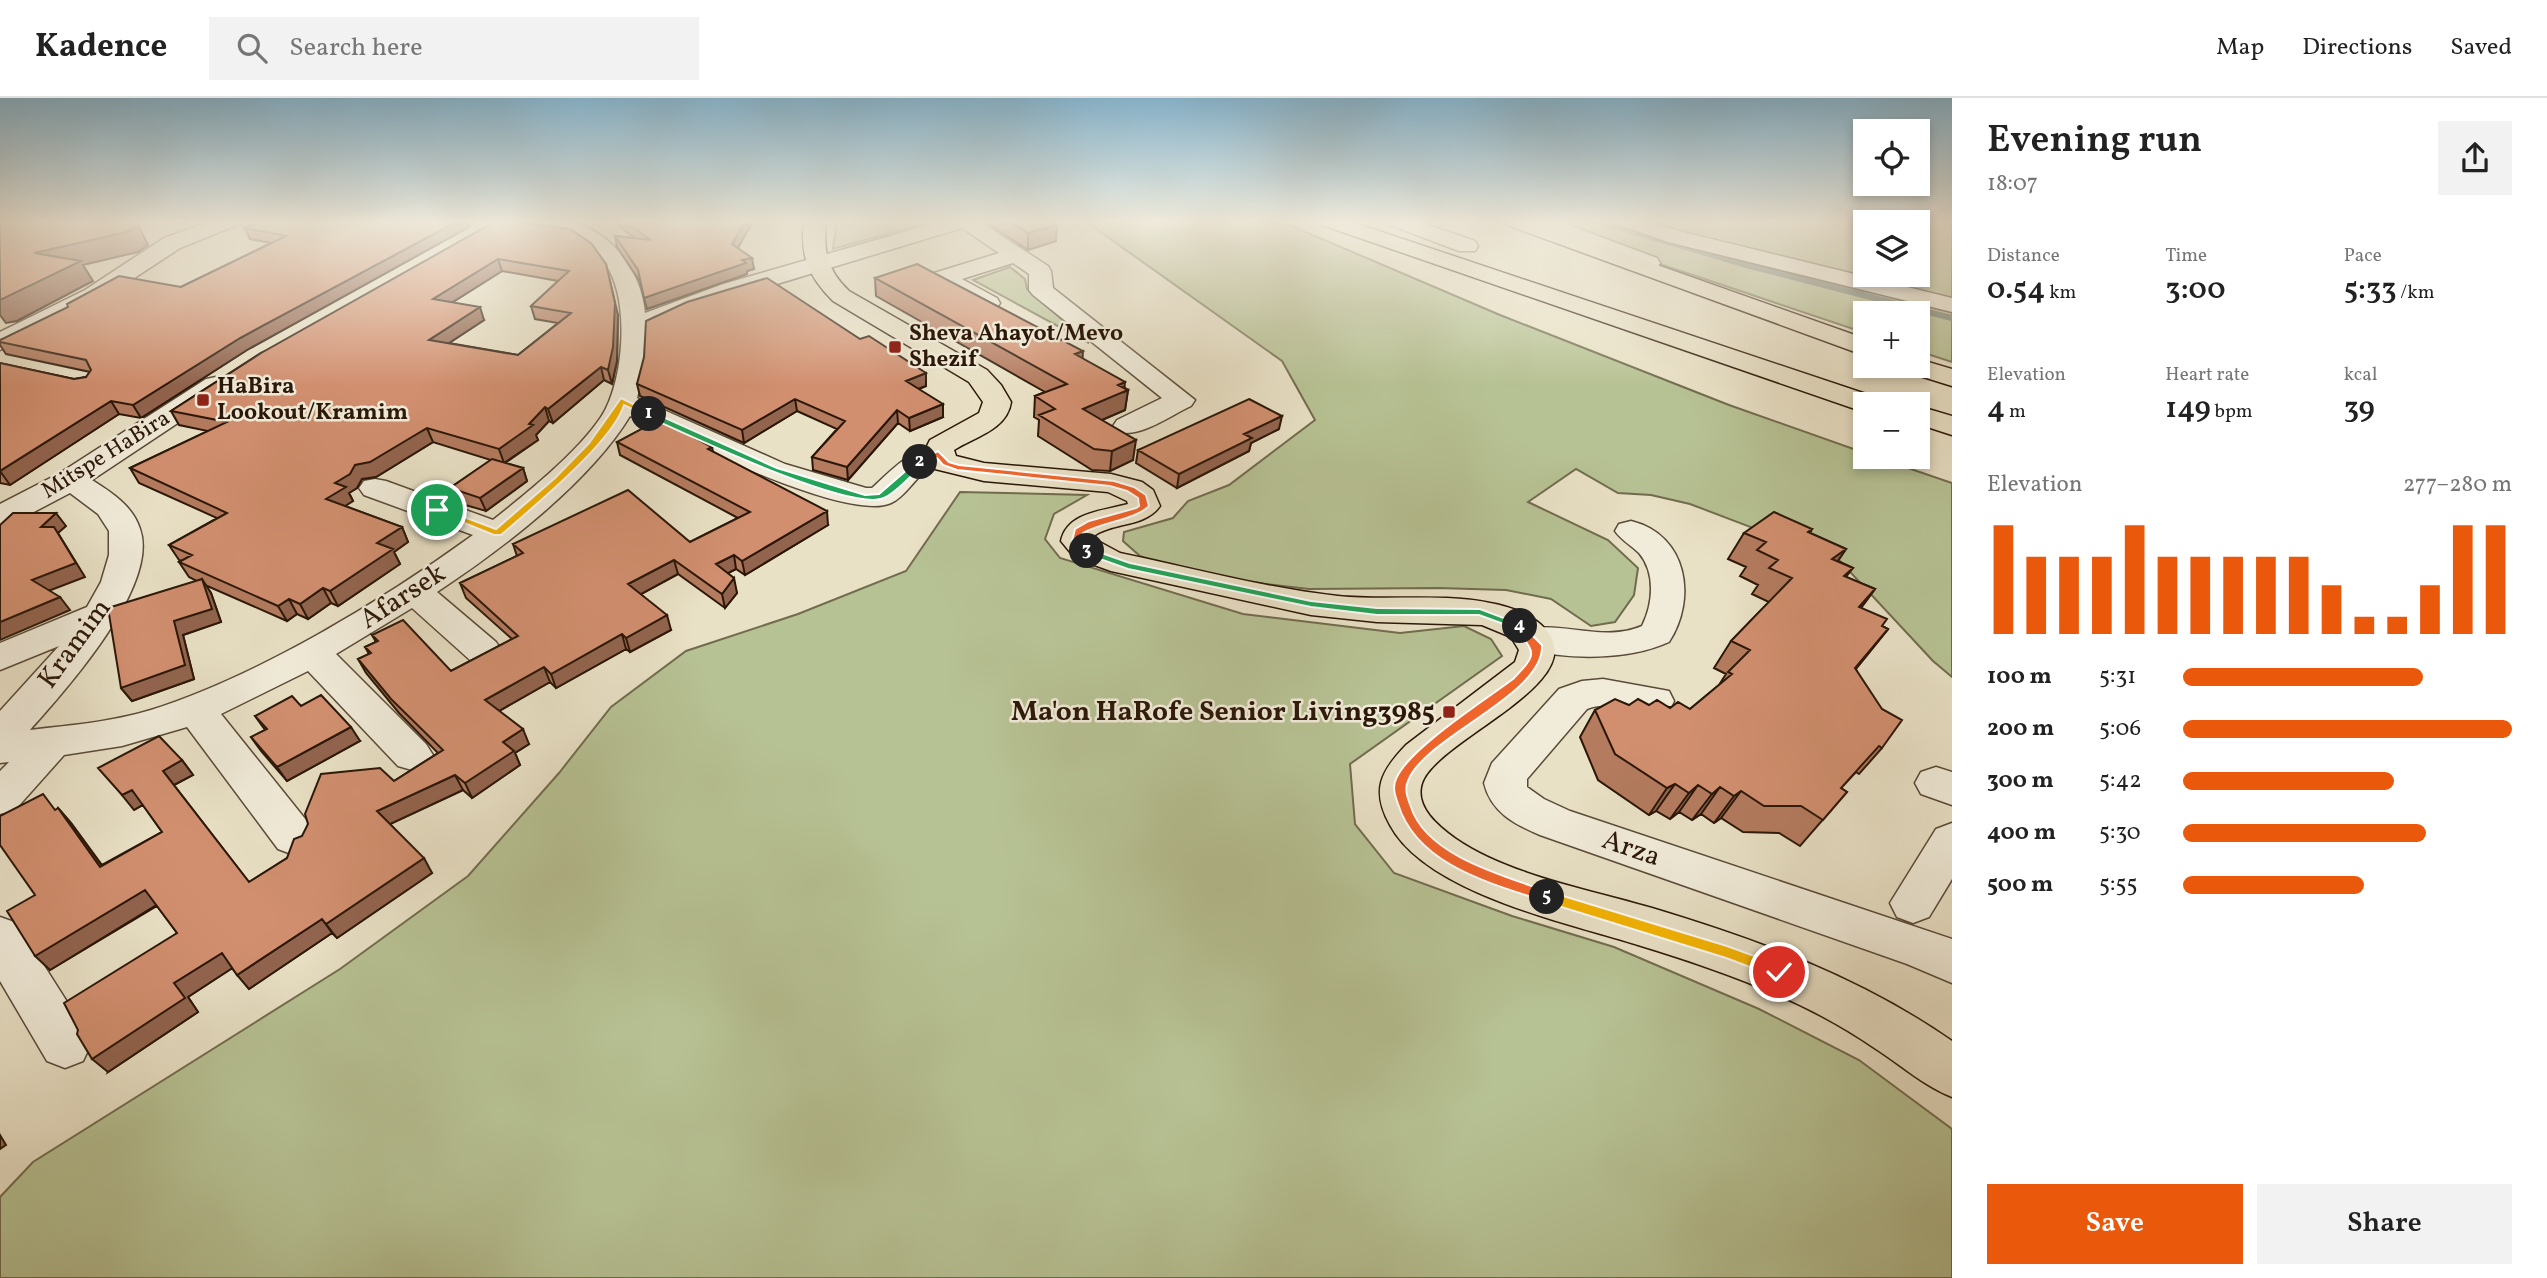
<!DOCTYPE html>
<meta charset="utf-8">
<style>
:root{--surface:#fff;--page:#f2f2f2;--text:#222;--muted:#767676;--line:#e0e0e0;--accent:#ea580c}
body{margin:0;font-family:Vollkorn,serif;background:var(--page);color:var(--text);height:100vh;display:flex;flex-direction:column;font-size:26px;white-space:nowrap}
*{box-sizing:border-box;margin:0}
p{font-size:23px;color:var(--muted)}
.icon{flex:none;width:38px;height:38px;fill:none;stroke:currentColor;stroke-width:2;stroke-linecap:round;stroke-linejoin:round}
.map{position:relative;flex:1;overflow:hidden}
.drawer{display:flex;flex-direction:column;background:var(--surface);width:595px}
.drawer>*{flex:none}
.fabs{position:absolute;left:1853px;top:21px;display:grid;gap:14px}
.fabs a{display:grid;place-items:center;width:77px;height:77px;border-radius:0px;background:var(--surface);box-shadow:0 4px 10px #0003;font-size:35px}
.pin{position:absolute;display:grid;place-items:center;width:60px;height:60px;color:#fff;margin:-30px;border:4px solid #fff;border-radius:50%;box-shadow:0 2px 7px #0007}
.km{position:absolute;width:35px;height:35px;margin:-18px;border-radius:50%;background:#222;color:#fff;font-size:19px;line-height:35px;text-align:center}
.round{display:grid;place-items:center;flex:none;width:74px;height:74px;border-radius:0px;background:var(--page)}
.head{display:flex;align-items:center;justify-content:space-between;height:119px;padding:0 35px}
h1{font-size:38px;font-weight:600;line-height:52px}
.figures{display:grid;grid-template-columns:repeat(3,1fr);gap:10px;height:119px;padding:7px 35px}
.figures div{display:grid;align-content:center}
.figures b{font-size:30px;font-weight:600}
.figures small{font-size:19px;font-weight:400}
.figures p{font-size:19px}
.chart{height:196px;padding:14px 35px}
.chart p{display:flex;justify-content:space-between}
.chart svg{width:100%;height:126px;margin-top:7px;stroke:var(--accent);stroke-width:6}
.button{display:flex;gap:14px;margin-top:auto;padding:14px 35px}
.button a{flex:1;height:80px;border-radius:0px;background:var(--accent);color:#fff;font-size:28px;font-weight:600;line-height:80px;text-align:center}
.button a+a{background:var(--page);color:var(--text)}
ul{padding:0 35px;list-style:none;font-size:23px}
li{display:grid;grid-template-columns:112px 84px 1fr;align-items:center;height:52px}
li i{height:18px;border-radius:9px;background:var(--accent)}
header{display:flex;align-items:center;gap:42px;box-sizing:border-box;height:98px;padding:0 35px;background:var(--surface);border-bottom:2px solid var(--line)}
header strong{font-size:33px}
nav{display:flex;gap:38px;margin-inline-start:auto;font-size:24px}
.search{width:490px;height:63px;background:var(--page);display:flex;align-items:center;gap:18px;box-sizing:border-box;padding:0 24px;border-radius:0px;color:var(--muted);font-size:26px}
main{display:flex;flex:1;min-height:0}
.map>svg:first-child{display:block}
.green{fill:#b7c294;stroke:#716c4e;stroke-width:2;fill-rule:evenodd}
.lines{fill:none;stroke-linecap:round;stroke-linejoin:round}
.stream{stroke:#6c7b6f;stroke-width:6}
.minor-casing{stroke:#5a4a38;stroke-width:3}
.major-casing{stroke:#2b1708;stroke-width:3}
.highway-casing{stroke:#2b1708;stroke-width:3}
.minor{fill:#f1ecda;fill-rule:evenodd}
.major{fill:#e9e1c6;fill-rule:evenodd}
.highway{fill:#e9e1c6;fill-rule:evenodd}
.wall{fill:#b47b5f;stroke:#2b1708;stroke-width:2;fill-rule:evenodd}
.shaded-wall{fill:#92644e;stroke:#2b1708;stroke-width:2}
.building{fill:#d18f6f;stroke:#2b1708;stroke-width:2;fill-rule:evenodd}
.split-1{fill:#f5b400;stroke:#fff;stroke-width:2}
.split-2{fill:#22a559;stroke:#fff;stroke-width:2}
.split-3{fill:#f0652b;stroke:#fff;stroke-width:2}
.split-4{fill:#22a559;stroke:#fff;stroke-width:2}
.split-5{fill:#f0652b;stroke:#fff;stroke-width:2}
.split-6{fill:#f5b400;stroke:#fff;stroke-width:2}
.poi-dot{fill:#8f2418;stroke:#f1ecda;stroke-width:2.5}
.labels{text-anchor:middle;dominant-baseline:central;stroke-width:5;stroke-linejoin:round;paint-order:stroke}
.far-poi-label{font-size:23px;font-weight:bold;fill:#2b1708;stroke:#f1ecda;text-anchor:start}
.far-street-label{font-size:23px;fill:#2b1708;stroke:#f1ecda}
.street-label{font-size:28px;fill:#2b1708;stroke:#f1ecda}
.poi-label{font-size:28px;font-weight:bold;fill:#2b1708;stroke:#f1ecda;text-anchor:end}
</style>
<header>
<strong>Kadence</strong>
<div class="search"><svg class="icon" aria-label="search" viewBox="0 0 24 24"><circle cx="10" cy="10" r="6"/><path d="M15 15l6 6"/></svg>Search here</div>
<nav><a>Map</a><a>Directions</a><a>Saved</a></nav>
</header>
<main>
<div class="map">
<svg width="1952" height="1180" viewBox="0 0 1952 1180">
<rect width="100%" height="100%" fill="#e9e1c6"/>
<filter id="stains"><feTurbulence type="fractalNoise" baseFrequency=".00286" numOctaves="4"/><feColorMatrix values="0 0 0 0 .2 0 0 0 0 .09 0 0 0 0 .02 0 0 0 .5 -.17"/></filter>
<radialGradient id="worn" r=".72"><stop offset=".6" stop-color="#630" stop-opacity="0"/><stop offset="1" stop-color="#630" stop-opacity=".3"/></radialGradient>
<path class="green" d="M837 123H934L833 151Z
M1085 123H1280L1500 217 1729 307 1865 355 1866 359H1876L1952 385V579L1933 563 1840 463 1690 406 1651 397 1618 395 1576 371 1528 404 1608 442 1638 470 1634 497 1615 524 1591 528 1551 501 1506 492 1438 490 1309 491 1197 478 1140 458 1123 443 1124 434 1173 420 1188 403 1229 387 1315 322 1282 263Z
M1540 123H1952V264L1918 253V215H1866L1865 235 1583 140ZM1866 124H1918V177H1866Z
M1010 169 1025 181 1027 191 1089 245 973 182Z
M960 394 1087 397 1054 416 1045 441 1060 460 1243 516 1400 535 1464 528 1491 541 1502 558 1350 666 1355 726 1394 775 1512 818 1614 849 1759 911 1859 962 1952 1031V1180H0V1099L33 1064 340 871 468 778 559 675 611 609 686 553 798 516 906 473Z"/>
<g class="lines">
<path class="stream" d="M1597 123 1750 168 1952 220"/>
<g class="minor-casing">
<path id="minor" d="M211 123H241L237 127 180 150 101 202 0 252V234L85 192 164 140Z
M540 123C550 123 563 121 573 124 613 136 641 173 645 215L723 186 942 123H979L1048 168 1051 173 1053 190 1195 302 1191 308C1169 318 1141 340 1117 334L1113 328 1117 322 1162 300 1033 197 1029 192V176L1013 165 962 181 997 200 1000 205 997 210C976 215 952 195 934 185L930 180 934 175 999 155 962 130 688 213 646 233 644 271 637 300 785 366 866 390H872C893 371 918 342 949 350L953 356C946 366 936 366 926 373 914 381 905 399 891 405 847 425 677 339 630 318 589 385 502 451 437 494L496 544 502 553 496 562 483 565 470 562 412 510 336 556 426 646 433 657 426 668 412 672 398 668 308 573 221 616 310 727 316 739 310 751 294 757 278 751 187 629 122 648 64 657 15 712 0 716V673L9 664 0 665V613L59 548 0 572V545L87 509 101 484 109 457V433L98 416 70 395 11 426 0 429V406L60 375 206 281 216 279 226 281 230 287 226 293 92 382C111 394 133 408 140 431 160 487 66 592 30 632 70 627 112 624 151 612 258 578 382 503 473 437L364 397 359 390 364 383 375 381 386 383 493 422C527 395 577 355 601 319 624 285 632 195 602 162 586 144 564 135 543 127Z
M1386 123H1416L1475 143 1478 148 1475 153H1459L1390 127Z
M1529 123H1558L1657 160 1660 165 1657 170H1641L1533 127Z
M1616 123H1647L1683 134 1952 200V214L1668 144 1620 127Z
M1631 423C1688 437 1697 501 1669 544 1627 563 1565 562 1521 550L1516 541 1521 532C1560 522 1603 545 1642 528 1653 506 1656 475 1639 455 1631 447 1621 442 1615 433L1619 426Z
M1603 581 1669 593 1674 603 1669 613C1642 621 1613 600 1587 611L1527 681V689L1544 701 1570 713 1952 841V885L1907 866 1540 737C1514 726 1491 714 1484 685L1492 665 1559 591 1582 583Z
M1936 669 1952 674V707L1921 696 1915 685 1921 674Z
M1952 725V781L1929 819 1913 825 1897 819 1890 805 1936 731Z
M0 819 17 825 83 929 91 946 83 963 65 970 47 963 0 883Z"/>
</g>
<g class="major-casing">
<path id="major" d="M804 123H826C823 153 827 172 849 193L987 272 1001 287 1011 304C1007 332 974 339 954 352L956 358 984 365 1111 376 1142 384 1153 392 1160 408C1145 429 1116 424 1095 437L1094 441 1120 455C1192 470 1265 490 1338 498 1387 503 1442 495 1490 505 1508 508 1534 517 1546 532 1592 585 1436 642 1422 685 1414 709 1439 729 1456 741 1508 777 1591 792 1652 810 1758 842 1860 879 1952 943V999C1924 988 1901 967 1876 951 1844 929 1809 910 1773 895 1729 876 1684 861 1638 847 1568 825 1426 795 1390 727 1371 693 1380 674 1406 647L1515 564 1519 552 1511 539 1482 527 1377 524 1311 517 1111 473 1075 460 1061 443C1067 414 1103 413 1128 406L1127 403 1108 394 984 383 935 371 923 356 930 342 979 315 983 304 969 284 833 203C808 178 800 158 804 123Z"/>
</g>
<g class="highway-casing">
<path id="highway" d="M1319 123H1349L1878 300 1882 306H1866V314L1858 312 1322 127Z
M1504 123H1533L1866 241V258L1507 127Z
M1918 261 1952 271V288L1907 274 1903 268H1918Z
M1918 308 1952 318V337L1918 326Z"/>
</g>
<use href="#minor" class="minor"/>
<use href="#major" class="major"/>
<use href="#highway" class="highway"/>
</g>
<path class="wall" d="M615 123H753L738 150 754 171 747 173V176L647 211 640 184 617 149 615 138 635 140 625 133Z
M990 123H1049L1056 143 1028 152 990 127Z
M469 129 247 252 141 320 119 316 10 387 0 385V265L74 281 86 279 90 274 6 256 0 247V242L181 189 271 145 250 141 245 130Z
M570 131 618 217 617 263 612 286 604 282 553 325 549 323 536 337 538 342 505 365 523 370 527 383 486 413 455 404 450 390 491 362 433 344 376 379 362 381 357 390 349 395 353 403 345 408 402 429 408 444 394 454 400 466 338 508 331 505 308 521 297 516 287 523 205 487 211 495 221 524 183 537 194 581 132 603 121 590 197 483 189 479 179 464 182 463 179 462 169 447 217 420 139 385 130 370 208 333 179 327 171 313 261 255ZM502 173 558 183 531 208 535 221 558 225 518 257 449 245 484 222 453 204Z
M875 180 1083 261 1128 292 1125 312 1102 322 1133 362 1110 373 1092 372 1038 338 1039 322 1034 319 1035 298 1045 294 876 198Z
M637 286 926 288 919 291 943 319 910 333 898 325 848 382 813 372 812 359 837 331 797 313 744 345 640 298Z
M1279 331 1251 345 1249 353 1177 390 1136 365 1138 352Z
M617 344 712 349 713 354 828 427 745 477 736 471 728 475 737 495 725 510 678 476 641 496 671 532 630 554 626 551 556 590 550 584 499 613 529 646 515 655 520 667 472 700 463 692 390 726 432 775 337 840 332 835 249 891 232 870 188 899 198 914 108 974 177 835 157 808 50 872 35 797 58 710 71 725 102 767 162 734 143 707 134 712 182 662 193 677 174 687 249 784 287 760 302 738 394 683 438 655 399 615 366 575 358 561 369 556 365 549 376 544 372 537 451 573 512 541 466 500 460 485 517 458 513 446 690 444 738 420 620 357Z
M1812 431 1810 435 1846 451 1838 463 1853 470 1846 479 1875 491 1861 510 1882 528 1888 531 1856 571 1882 650 1859 676 1856 674 1841 690 1847 694 1800 748 1779 735 1743 734 1721 720 1714 725 1701 716 1692 722 1679 714 1670 721 1656 713 1649 717 1598 682 1580 639 1595 612 1629 607H1649L1690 611 1719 587 1726 576 1714 570 1731 543 1769 504 1752 496 1758 487 1740 478 1746 469 1728 461 1744 435Z
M301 608 360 643 287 683 261 653 251 639 265 632 255 618Z"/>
<path class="shaded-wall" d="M458 123H467L469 129 247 252 141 320 133 307 240 240Z
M746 123H753L734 157 732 146Z
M138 127 148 147 138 154 83 167 93 183 17 223 6 225 0 217V202L34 155Z
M1057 127 1056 143 1028 152V135Z
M752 160 754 171 747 173V176L647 211 644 200 742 162Z
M498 161 502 173 437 214 433 201Z
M606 166 618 217 617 263 612 286 608 272Z
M480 209 484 222 434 255 429 242Z
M1083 253 1082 272 1075 256Z
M601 269 604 282 553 325 548 311Z
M926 275V288L907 295 906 283Z
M1125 284 1124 294 1128 292 1125 312 1081 331 1083 311 1118 287Z
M795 301 797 313 744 345 742 332Z
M111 303 119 316 10 387 0 373Z
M943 306V319L910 333 909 320Z
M545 309 549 323 536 337 538 342 504 365 499 351 529 326Z
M897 312 898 325 848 382 847 369Z
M1282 318 1279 331 1251 345 1249 353 1177 390 1179 376 1244 336Z
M427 330 433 344 376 379 362 381 357 390 349 395 353 403 334 415 326 401 335 385 355 367Z
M1136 342 1133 362 1110 373 1112 353Z
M523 370 527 383 486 413 480 400Z
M827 413 828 427 745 477 742 463Z
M56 415 66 428 58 435 85 479 43 495 32 482 41 429Z
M402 429 408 444 394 454 400 466 338 508 330 493 377 445Z
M1846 451 1828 477 1832 461Z
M734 457 736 471 719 480 716 466Z
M674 462 678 476 632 501 628 486Z
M734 480 737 495 725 510 722 496Z
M202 481 211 495 221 524 183 537 194 581 132 603 121 590 174 523Z
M323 490 331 505 308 521 300 506Z
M1875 491 1855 518 1859 509Z
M60 499 70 512 0 542V524Z
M289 501 297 516 287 523 278 508Z
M667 517 671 532 630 554 626 540Z
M1888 531 1867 557 1834 597 1855 570Z
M622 536 626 551 556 590 551 576Z
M544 569 550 584 492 617 485 602Z
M351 629 360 643 287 683 277 669Z
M523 631 529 646 515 655 520 667 472 700 465 685 503 644Z
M182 662 193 677 174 687 163 673Z
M455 677 463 692 386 728 377 713Z
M1675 686 1656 713 1649 717 1667 690Z
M1698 687 1679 714 1670 721 1689 695Z
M1720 689 1701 716 1692 722 1712 696Z
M132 692 144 706 134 712 122 697Z
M1741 693 1721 720 1714 725 1734 698Z
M58 710 71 725 113 783 100 769Z
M424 760 432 775 337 840 326 826Z
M145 792 158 806 50 872 35 858Z
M322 821 332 835 249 891 237 877Z
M222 855 234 869 188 899 198 914 108 974 92 961 174 885Z
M0 1037 6 1047 0 1051Z"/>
<path class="building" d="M0 123H134L138 127 127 134 34 155 81 163 0 202Z
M263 123H458L240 240 133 307 111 303 0 373V265L74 281 86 279 91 272 86 262 0 244V242L68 209 67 206 119 178 181 189 286 138 245 130Z
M496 123H506L570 131 591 145 606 166 615 205 613 249 608 272 601 269 548 311 545 309 529 326 533 327 499 351 427 330 370 364 355 367 350 376 335 385 346 389 326 401 402 429 377 445 393 451 330 493 323 490 300 506 289 501 278 508 179 464 192 457 169 447 227 415 130 370 227 324 171 313 261 255ZM498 161 569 173 531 208 571 215 518 257 429 242 480 209 433 201Z
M623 123H746L732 146 752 160 742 162 746 165 644 200 638 172 615 138 651 142Z
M1009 123H1049L1057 127 1028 135Z
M917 166 1083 253 1075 256 1125 284 1118 287 1128 292 1083 311 1136 342 1112 353 1094 351 1039 317 1055 311 1035 298 1067 286 875 180Z
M767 180 860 241 869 238 926 275 906 283 943 306 909 320 897 312 847 369 812 359 845 323 795 301 742 332 637 286 644 259 646 223 687 204Z
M1249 301 1282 318 1244 336 1252 340 1179 376 1138 352Z
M658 322 684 334 712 349 708 351 827 413 742 463 734 457 716 466 734 480 722 496 674 462 628 486 667 517 626 540 622 536 551 576 544 569 485 602 523 631 503 644 514 653 465 685 455 677 377 713 424 760 326 826 322 821 237 877 222 855 174 885 185 900 92 961 77 936 78 932 64 905 177 835 145 792 35 858 7 813 35 797 0 747V718L43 696 55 712 58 710 100 769 162 734 132 692 122 697 98 670 159 638 182 662 163 673 249 784 287 760 294 741 302 738 308 726 305 716 321 676 380 670 394 683 443 652 391 601 358 561 371 555 365 549 378 543 372 537 403 522 451 573 518 538 460 485 523 455 513 446 628 392 690 444 750 414 617 344Z
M492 361 523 370 480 400 450 390Z
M1774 414 1812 431 1808 434 1846 451 1832 461 1853 470 1844 478 1875 491 1859 509 1887 521 1882 528 1888 531 1855 570 1882 611 1902 622 1882 650 1879 648 1841 690 1847 694 1823 722 1801 708H1764L1741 693 1734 698 1720 689 1712 696 1698 687 1689 695 1675 686 1667 690 1615 656 1595 612 1615 601 1629 607 1638 601 1649 607 1657 602 1670 610 1678 604 1690 611 1732 576 1728 574 1750 552 1731 543 1792 480 1769 470 1778 462 1757 452 1766 444 1744 435Z
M13 415H56L41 429H54L76 465 32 482 60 499 0 524V427Z
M202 481 212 511 174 523 185 567 121 590 108 510Z
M321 597 351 629 277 669 251 639 267 631 255 618 292 598 301 608Z"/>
<linearGradient id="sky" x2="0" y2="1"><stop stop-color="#87b8d3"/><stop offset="0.43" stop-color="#f5f2e5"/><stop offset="1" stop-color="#f5f2e5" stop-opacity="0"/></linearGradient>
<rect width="1952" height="288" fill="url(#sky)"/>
<path class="split-1" d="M621 300 653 316 646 318 624 307C613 344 532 410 501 437H494L432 412 440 410 496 431 555 380 589 345Z"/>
<path class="split-2" d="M646 314H652L777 370 865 397 879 396 917 363 924 364C916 374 895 395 884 400 851 415 684 335 646 318Z"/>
<path class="split-3" d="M938 353 949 364 959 367 1114 383 1134 389 1146 397 1149 408C1136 422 1101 424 1083 435L1082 442 1092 453 1083 455 1072 443 1075 431 1089 423 1136 410 1139 408 1138 400 1127 393 1110 388 957 372 943 367 937 360 920 367 915 364Z"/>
<path class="split-4" d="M1087 450 1130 465 1311 503 1377 510 1480 511 1525 528 1520 532 1479 517H1377L1311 509 1128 471 1083 455V451Z"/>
<path class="split-5" d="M1520 525 1542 547C1545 597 1424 639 1408 683 1404 692 1408 701 1411 709 1427 759 1508 779 1552 795V803L1547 804C1493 786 1417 768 1398 706 1395 698 1392 689 1396 681 1408 651 1485 602 1513 581 1539 554 1535 556 1514 528Z"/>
<path class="split-6" d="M1547 793 1727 848 1784 869 1786 874 1779 880 1726 860 1542 803V795Z"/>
<g class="poi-dot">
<rect x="888" y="242" width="14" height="14" rx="3.5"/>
<rect x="196" y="295" width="14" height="14" rx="3.5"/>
<rect x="1442" y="607" width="14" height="14" rx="3.5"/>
</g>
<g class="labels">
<g class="far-poi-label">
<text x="909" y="236">Sheva Ahayot/Mevo<tspan x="909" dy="26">Shezif</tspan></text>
<text x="217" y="289">HaBira<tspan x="217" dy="26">Lookout/Kramim</tspan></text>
</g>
<g class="far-street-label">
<text transform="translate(106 357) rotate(-32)">Mitspe HaBira</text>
</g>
<g class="street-label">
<text transform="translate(403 499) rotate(-33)">Afarsek</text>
<text transform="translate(75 546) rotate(-54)">Kramim</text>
<text transform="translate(1631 751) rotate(19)">Arza</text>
</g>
<g class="poi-label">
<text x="1435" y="614">Ma'on HaRofe Senior Living3985</text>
</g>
</g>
<rect width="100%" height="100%" filter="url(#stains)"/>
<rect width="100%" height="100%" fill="url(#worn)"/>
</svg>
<div class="fabs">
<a><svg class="icon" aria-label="locate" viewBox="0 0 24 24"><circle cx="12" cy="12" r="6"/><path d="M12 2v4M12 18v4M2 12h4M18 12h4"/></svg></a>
<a><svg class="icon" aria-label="layers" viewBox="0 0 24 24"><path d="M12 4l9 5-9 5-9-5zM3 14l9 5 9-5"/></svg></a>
<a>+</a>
<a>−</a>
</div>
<div class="pin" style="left:437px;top:412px;background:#1e9e55"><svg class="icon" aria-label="arrive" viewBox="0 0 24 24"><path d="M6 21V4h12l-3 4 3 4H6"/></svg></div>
<div class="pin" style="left:1779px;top:874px;background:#d93025"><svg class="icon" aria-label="check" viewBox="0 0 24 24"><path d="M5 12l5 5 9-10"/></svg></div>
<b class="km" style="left:649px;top:316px">1</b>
<b class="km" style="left:920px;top:364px">2</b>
<b class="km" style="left:1087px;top:453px">3</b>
<b class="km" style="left:1520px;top:528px">4</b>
<b class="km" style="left:1547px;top:799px">5</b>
</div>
<section class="drawer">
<div class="head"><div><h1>Evening run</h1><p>18:07</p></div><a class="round"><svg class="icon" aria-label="share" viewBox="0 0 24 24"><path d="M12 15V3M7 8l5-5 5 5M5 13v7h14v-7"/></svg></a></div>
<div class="figures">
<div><p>Distance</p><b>0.54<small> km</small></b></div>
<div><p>Time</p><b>3:00</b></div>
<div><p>Pace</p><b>5:33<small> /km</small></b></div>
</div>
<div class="figures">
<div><p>Elevation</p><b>4<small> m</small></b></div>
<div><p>Heart rate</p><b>149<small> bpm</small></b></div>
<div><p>kcal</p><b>39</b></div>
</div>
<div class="chart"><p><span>Elevation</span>277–280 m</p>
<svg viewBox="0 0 160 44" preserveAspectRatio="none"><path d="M5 44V6M15 44V17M25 44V17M35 44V17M45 44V6M55 44V17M65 44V17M75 44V17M85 44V17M95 44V17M105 44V27M115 44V38M125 44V38M135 44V27M145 44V6M155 44V6"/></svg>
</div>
<ul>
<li><b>100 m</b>5:31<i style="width:73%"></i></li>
<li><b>200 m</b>5:06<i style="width:100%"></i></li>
<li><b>300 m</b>5:42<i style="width:64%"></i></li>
<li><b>400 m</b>5:30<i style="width:74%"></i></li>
<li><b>500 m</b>5:55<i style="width:55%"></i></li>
</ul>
<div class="button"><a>Save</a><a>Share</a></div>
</section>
</main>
